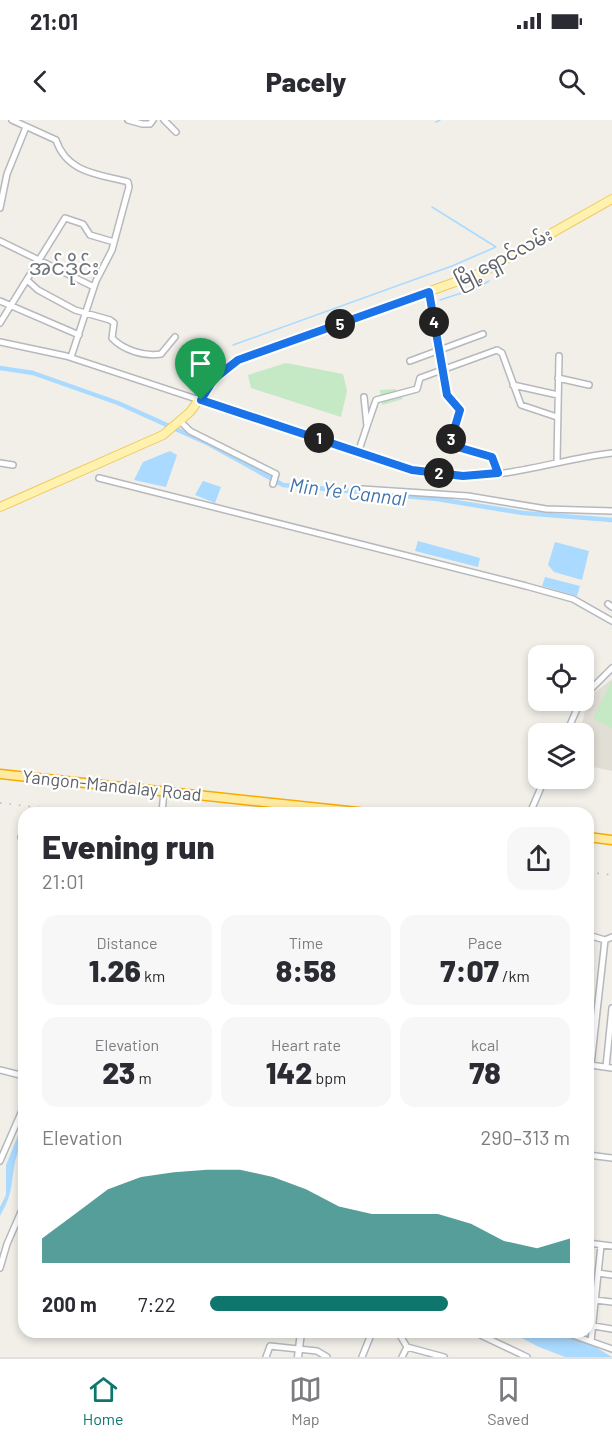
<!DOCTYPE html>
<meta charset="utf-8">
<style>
:root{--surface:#fff;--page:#f7f7f7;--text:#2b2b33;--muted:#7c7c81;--line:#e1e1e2;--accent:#0f766e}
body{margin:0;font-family:Barlow,"Noto Sans Myanmar",sans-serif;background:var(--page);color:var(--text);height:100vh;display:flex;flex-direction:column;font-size:22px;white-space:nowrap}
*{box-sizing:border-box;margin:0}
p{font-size:20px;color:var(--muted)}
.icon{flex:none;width:33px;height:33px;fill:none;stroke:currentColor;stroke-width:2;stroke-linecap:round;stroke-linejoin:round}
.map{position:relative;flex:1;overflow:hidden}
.panel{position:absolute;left:18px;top:687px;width:576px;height:531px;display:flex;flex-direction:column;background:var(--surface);border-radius:18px;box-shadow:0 3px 9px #0003}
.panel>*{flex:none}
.tools{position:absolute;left:528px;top:525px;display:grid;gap:12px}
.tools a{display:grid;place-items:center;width:66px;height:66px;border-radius:12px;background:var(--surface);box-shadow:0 3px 9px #0003;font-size:30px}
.pin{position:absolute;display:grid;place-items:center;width:51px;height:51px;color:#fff;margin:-62px -26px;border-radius:50% 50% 50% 0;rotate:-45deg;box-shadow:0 0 6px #0007}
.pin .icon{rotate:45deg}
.km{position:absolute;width:30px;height:30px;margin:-15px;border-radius:50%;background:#222;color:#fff;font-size:16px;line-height:30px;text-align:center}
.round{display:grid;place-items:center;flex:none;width:63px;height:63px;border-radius:18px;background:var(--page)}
.head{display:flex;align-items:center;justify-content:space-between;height:102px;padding:0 24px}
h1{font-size:33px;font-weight:800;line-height:45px}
.metrics{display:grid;grid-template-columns:repeat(3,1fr);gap:9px;height:102px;padding:6px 24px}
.metrics div{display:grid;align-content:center;border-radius:15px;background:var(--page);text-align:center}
.metrics b{font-size:30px;font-weight:800}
.metrics small{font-size:16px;font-weight:400}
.metrics p{font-size:16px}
.chart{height:168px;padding:12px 24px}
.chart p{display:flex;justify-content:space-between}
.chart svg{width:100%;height:108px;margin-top:6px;fill:var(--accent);opacity:.7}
ul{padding:0 24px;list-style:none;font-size:20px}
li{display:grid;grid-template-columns:96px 72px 1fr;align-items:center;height:45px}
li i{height:15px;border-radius:8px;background:var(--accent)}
.status{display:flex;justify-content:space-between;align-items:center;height:42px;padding:0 30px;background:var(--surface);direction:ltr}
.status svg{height:16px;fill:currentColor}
header{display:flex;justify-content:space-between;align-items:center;height:78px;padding:0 24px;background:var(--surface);font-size:27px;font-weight:800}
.tabs{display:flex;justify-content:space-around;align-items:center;height:84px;border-top:2px solid var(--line);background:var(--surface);font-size:16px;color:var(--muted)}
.tabs a{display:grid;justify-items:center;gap:3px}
.tabs .selected{color:var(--accent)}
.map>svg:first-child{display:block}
.education{fill:#e1ded6}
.green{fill:#c5e8c5}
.water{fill:#aadaff}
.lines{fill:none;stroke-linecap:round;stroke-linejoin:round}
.stream{stroke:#aadaff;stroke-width:1.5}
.canal{stroke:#aadaff;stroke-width:4.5}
.minor-casing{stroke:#b5b8bc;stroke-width:8}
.tertiary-casing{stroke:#b5b8bc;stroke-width:9}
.primary-casing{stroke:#f2c960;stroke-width:10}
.trunk-casing{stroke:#f9ab00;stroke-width:11}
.minor{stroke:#fff;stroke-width:5}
.tertiary{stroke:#fff;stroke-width:6}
.primary{stroke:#fff2af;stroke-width:8}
.trunk{stroke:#feeaa1;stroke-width:8}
.rail{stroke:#b6b7b8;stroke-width:1.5;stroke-dasharray:1.5 8;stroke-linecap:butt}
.route-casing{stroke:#fff;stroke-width:12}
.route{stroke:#1a73e8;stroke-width:8}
.labels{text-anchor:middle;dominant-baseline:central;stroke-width:4.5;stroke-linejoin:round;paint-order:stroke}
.street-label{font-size:18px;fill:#5f6368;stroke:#fff}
.water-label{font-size:20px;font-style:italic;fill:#4174aa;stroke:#fff}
.quarter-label{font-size:21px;fill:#70757a;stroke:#fff}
</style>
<div class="status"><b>21:01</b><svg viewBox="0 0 49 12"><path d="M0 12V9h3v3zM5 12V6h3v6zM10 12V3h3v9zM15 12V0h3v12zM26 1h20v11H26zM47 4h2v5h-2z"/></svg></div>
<header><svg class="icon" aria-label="back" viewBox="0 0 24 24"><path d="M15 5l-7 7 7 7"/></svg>Pacely<svg class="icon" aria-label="search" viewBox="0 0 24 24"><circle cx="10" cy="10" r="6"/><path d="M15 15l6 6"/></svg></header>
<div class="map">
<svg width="612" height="1237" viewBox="0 0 612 1237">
<rect width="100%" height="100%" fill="#f1efe8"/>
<path class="education" d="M612 559V651L584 645V614H579L589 577Z"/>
<path class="green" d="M286 243 343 254 347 271 341 297 251 268 248 255Z
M395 269 403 279 382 285 380 270Z
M611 561 612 562V608L593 599Z"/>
<path class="water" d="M170 331 177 335 166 367 134 360 143 342Z
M203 361 221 367 215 383 195 375Z
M418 421 480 438 478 447 415 431Z
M555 422 589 431 582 460 554 452 548 445Z
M545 457 580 466 577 476 542 466Z
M24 1000C24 1015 19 1027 15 1042 10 1067 14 1071 0 1096V1087L6 1075V1045Z
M510 1212H556L592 1225 612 1237H565L539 1227Z"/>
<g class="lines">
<path class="stream" d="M436 2 440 0
M482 165 489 161
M440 180 477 168
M233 225 452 146 496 127 432 87"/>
<path class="canal" d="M0 248 33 253 118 283 209 324 283 365 437 379 523 393 612 400"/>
<g class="minor-casing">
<path id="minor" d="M12 0 56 20C67 53 98 54 128 62L129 67 112 130 96 161 71 237
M128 0 142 4H150L153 0
M164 0 176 12
M0 88 7 54 26 7
M0 121 94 167
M27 160 38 170 75 190 110 200 114 203 112 218C123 230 145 237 161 234L175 217
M429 172 447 275 460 289 450 323 454 326 492 337 498 353
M0 181 79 215
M0 203 65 98 83 104 90 115 114 122
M0 222 66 236 412 350C428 352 445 355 462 356 512 357 562 339 612 333
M410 241 483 214
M558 258 589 265
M513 265 558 275
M181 302 190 311 276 354 273 364
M367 306 376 280 417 269 420 258 497 230 502 233 521 285 557 297
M358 333 367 306 364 277
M557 341 559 236
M0 343 13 345
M99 358 526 466 573 479 612 501
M362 369 468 376 546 389 612 391
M608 484 612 487
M584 576 612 548
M566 614 581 580
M162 693 164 670
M530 693 545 658
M21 717 24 718
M588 815 605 820 612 817
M590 945 612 948
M591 945 605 820
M606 947 612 888
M0 950 24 956
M588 1035 612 1038
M0 1041 24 986
M588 1123 612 1126
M0 1148 7 1124 24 1085
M598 1153 612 1155
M595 1180 612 1182
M588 1205 612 1209
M398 1212 407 1227 402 1237
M474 1212 527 1237
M564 1212 612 1229
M591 1221 601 1125
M407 1227 444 1237
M266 1237 270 1226 317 1231 327 1237
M362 1237 372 1212"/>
</g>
<g class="tertiary-casing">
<path id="tertiary" d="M298 1237 301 1212"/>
</g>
<g class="primary-casing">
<path id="primary" d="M0 387 163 315 190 292 214 259 239 240 483 152 612 79"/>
</g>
<g class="trunk-casing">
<path id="trunk" d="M0 654 367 693
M588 717 612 720"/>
</g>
<use href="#minor" class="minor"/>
<use href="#tertiary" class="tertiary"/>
<use href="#primary" class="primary"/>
<use href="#trunk" class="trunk"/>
<path class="rail" d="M0 683 86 693
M588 752 612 755"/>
</g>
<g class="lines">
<g class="route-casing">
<path id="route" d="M429 172 447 275 460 290 450 323 454 326 492 337 498 353 463 356 412 350 201 280 214 259 238 240Z"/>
</g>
<use href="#route" class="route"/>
</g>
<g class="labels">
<g class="street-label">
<text transform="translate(503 137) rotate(-27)">မြို့ရှောင်လမ်း</text>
<text transform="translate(112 665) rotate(6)">Yangon-Mandalay Road</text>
</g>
<g class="water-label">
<text transform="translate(348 371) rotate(7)">Min Ye' Cannal</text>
</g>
<g class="quarter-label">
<text x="64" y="146">အင်ဒိုင်း</text>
</g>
</g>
</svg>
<div class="tools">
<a><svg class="icon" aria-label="locate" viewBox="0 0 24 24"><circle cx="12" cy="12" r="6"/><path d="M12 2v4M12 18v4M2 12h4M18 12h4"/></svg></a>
<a><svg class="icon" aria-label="layers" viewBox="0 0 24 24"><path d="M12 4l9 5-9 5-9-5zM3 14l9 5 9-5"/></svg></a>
</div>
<div class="pin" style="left:201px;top:280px;background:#1e9e55"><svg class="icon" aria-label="arrive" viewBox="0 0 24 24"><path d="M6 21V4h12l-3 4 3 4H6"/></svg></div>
<b class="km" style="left:319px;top:318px">1</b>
<b class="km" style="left:439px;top:353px">2</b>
<b class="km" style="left:451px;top:319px">3</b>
<b class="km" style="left:434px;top:202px">4</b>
<b class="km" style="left:340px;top:204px">5</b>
<section class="panel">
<div class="head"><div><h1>Evening run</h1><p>21:01</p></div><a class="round"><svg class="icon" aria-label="share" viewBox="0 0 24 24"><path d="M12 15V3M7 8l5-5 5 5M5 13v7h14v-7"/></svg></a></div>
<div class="metrics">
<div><p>Distance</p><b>1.26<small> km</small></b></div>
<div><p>Time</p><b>8:58</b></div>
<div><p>Pace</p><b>7:07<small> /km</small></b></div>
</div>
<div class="metrics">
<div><p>Elevation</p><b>23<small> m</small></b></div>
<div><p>Heart rate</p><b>142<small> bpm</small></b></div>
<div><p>kcal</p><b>78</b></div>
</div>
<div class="chart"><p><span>Elevation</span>290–313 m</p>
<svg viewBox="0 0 160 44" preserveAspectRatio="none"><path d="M0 44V34L10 24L20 14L30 9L40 7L50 6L60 6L70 9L80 14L90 21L100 24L110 24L120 24L130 28L140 35L150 38L160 34V44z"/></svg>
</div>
<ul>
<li><b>200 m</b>7:22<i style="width:66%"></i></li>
</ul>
</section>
</div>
<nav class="tabs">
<a class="selected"><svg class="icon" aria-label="home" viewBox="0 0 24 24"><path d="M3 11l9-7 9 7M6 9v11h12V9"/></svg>Home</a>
<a><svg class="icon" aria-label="map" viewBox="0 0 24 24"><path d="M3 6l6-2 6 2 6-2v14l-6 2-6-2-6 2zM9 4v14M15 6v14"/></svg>Map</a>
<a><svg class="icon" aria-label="saved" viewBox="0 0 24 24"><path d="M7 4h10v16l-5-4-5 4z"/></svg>Saved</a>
</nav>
